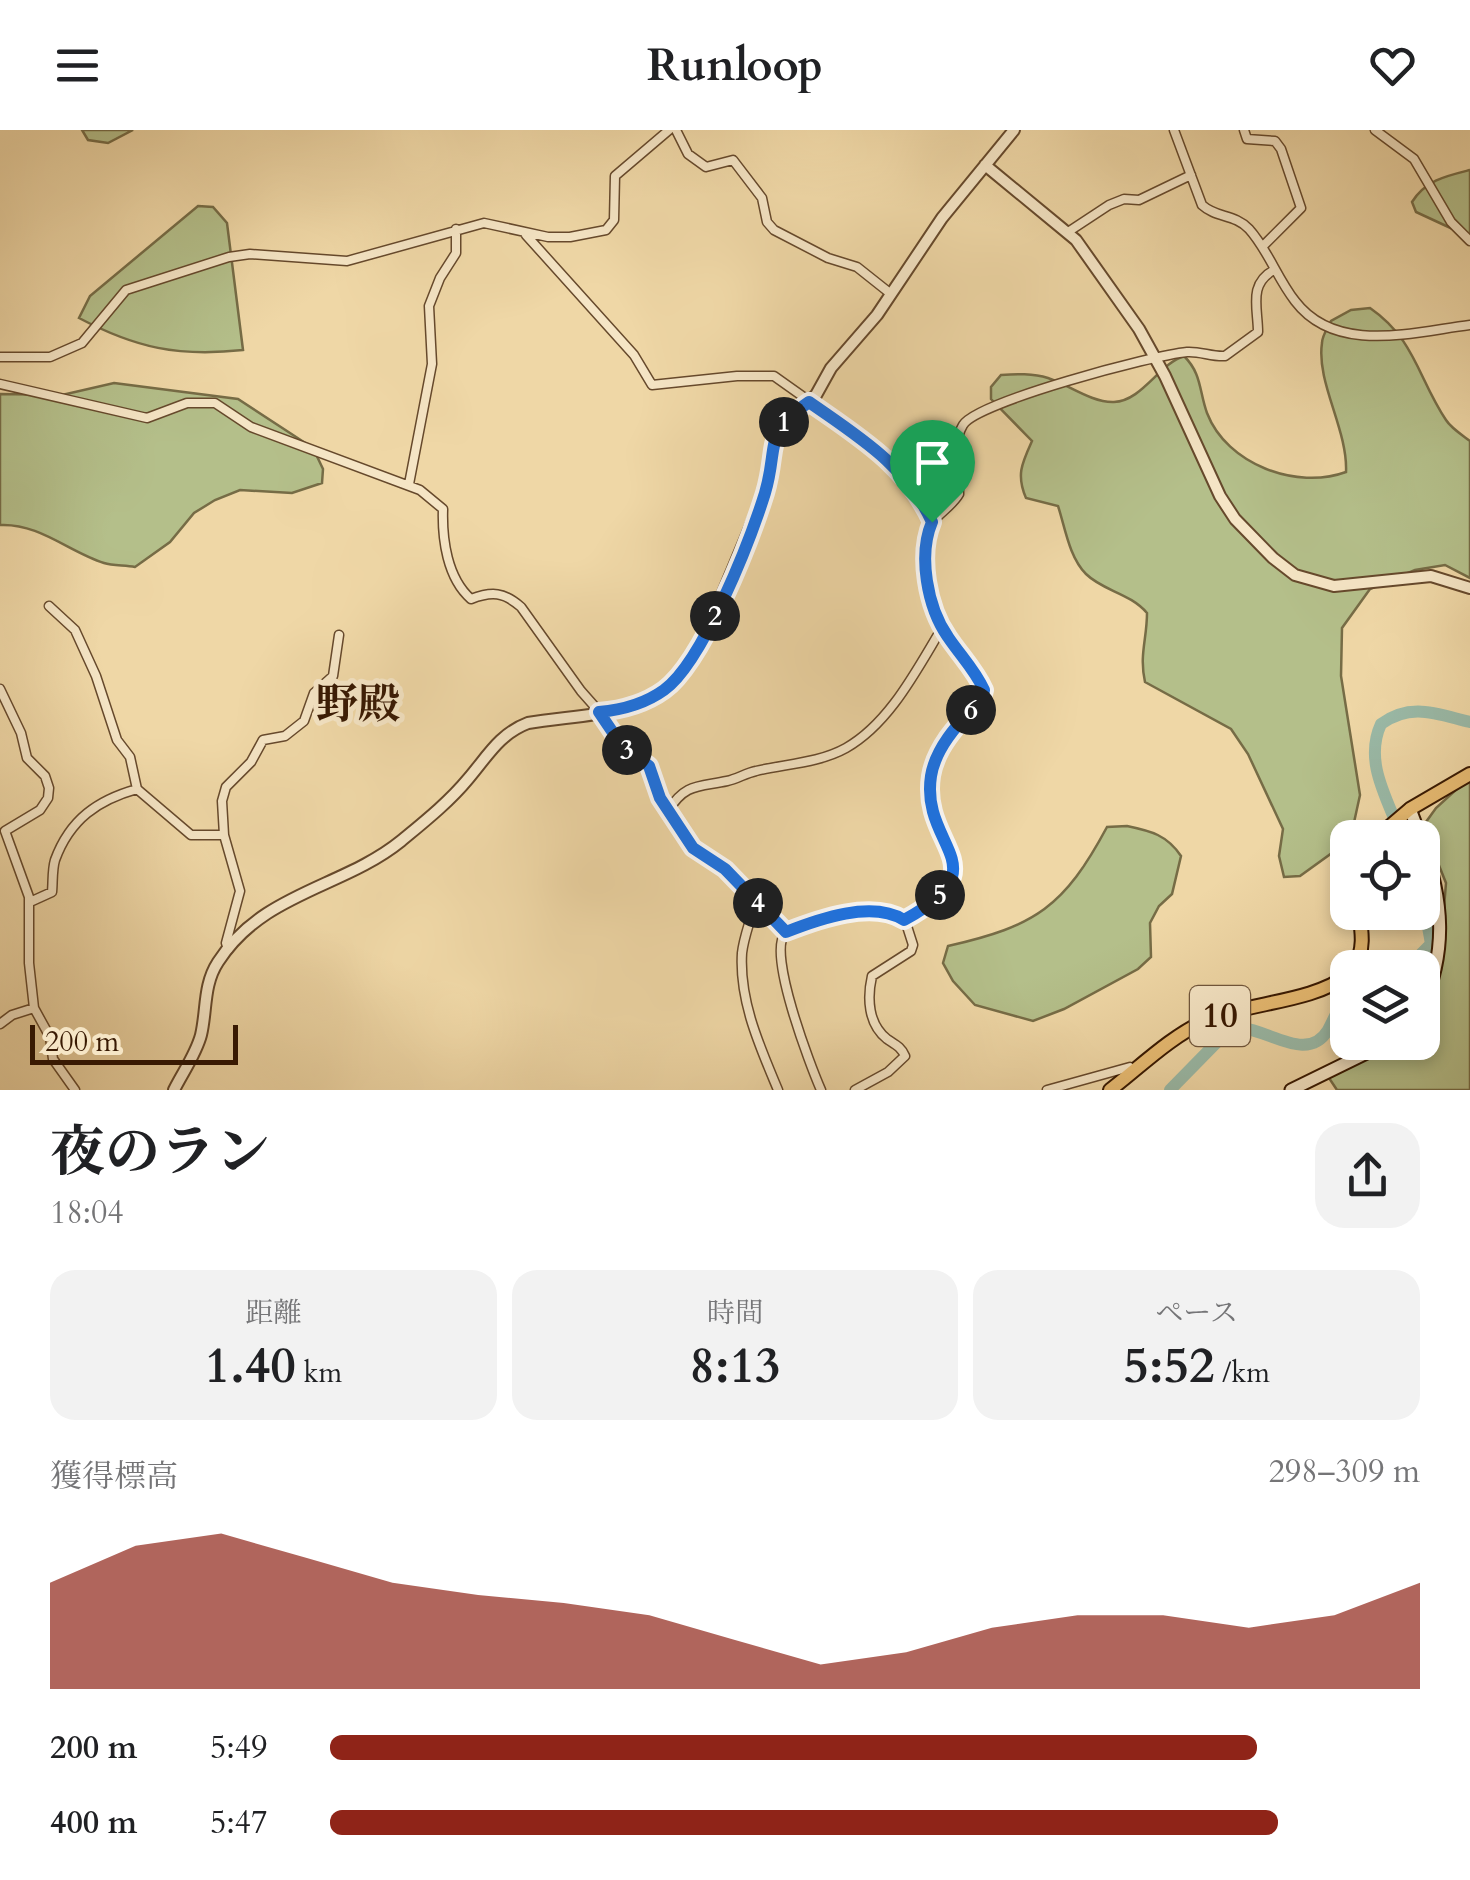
<!DOCTYPE html>
<html lang="ja">
<meta charset="utf-8">
<style>
:root{--surface:#fff;--page:#f2f2f2;--text:#202124;--muted:#757577;--accent:#8f2418}
body{margin:0;font-family:Cardo,"Noto Serif JP",serif;background:var(--page);color:var(--text);height:100vh;display:flex;flex-direction:column;font-size:38px;white-space:nowrap}
*{box-sizing:border-box;margin:0}
p{font-size:32px;color:var(--muted)}
.icon{flex:none;width:55px;height:55px;fill:none;stroke:currentColor;stroke-width:2;stroke-linecap:round;stroke-linejoin:round}
.map{position:relative;height:960px;overflow:hidden}
.details{display:flex;flex-direction:column;background:var(--surface);flex:1}
.details>*{flex:none}
.tools{position:absolute;left:1330px;top:690px;display:grid;gap:20px}
.tools a{display:grid;place-items:center;width:110px;height:110px;border-radius:20px;background:var(--surface);box-shadow:0 5px 15px #0003;font-size:50px}
.scale{position:absolute;left:30px;bottom:25px;width:208px;box-sizing:border-box;padding-left:10px;border:5px solid #391a03;border-top:0;font-size:28px;line-height:35px;white-space:nowrap;color:#391a03;-webkit-text-stroke:8px #f5e5c5;paint-order:stroke}
.pin{position:absolute;display:grid;place-items:center;width:85px;height:85px;color:#fff;margin:-102px -42px;border-radius:50% 50% 50% 0;rotate:-45deg;box-shadow:0 0 10px #0007}
.pin .icon{rotate:45deg}
.km{position:absolute;width:50px;height:50px;margin:-25px;border-radius:50%;background:#222;color:#fff;font-size:28px;line-height:50px;text-align:center}
.round{display:grid;place-items:center;flex:none;width:105px;height:105px;border-radius:30px;background:var(--page)}
.summary{display:flex;align-items:center;justify-content:space-between;height:170px;padding:0 50px}
h1{font-size:55px;font-weight:700;line-height:75px}
.figures{display:grid;grid-template-columns:repeat(3,1fr);gap:15px;height:170px;padding:10px 50px}
.figures div{display:grid;align-content:center;border-radius:25px;background:var(--page);text-align:center}
.figures b{font-size:50px;font-weight:700}
.figures small{font-size:28px;font-weight:400}
.figures p{font-size:28px}
.chart{height:280px;padding:20px 50px}
.chart p{display:flex;justify-content:space-between}
.chart svg{width:100%;height:180px;margin-top:10px;fill:var(--accent);opacity:.7}
ul{padding:0 50px;list-style:none;font-size:32px}
li{display:grid;grid-template-columns:160px 120px 1fr;align-items:center;height:75px}
li i{height:25px;border-radius:12px;background:var(--accent)}
header{display:flex;justify-content:space-between;align-items:center;height:130px;padding:0 50px;background:var(--surface);font-size:45px;font-weight:700}
.map>svg:first-child{display:block}
.green{fill:#b4bf8a;stroke:#766c46;stroke-width:2.5}
.lines{fill:none;stroke-linecap:round;stroke-linejoin:round}
.river{stroke:#9abaa8;stroke-width:12}
.minor-casing{stroke:#66492c;stroke-width:11}
.tertiary-casing{stroke:#66492c;stroke-width:14}
.secondary-casing{stroke:#391a03;stroke-width:15}
.primary-casing{stroke:#391a03;stroke-width:16}
.minor{stroke:#f5e5c5;stroke-width:8}
.tertiary{stroke:#f5e5c5;stroke-width:10}
.secondary{stroke:#f5e5c5;stroke-width:11}
.primary{stroke:#e8bc73;stroke-width:12}
.route-casing{stroke:#fff;stroke-width:20}
.route{stroke:#1a73e8;stroke-width:12}
.labels{text-anchor:middle;dominant-baseline:central;stroke-width:10;stroke-linejoin:round;paint-order:stroke}
.shield{fill:#f5e5c5;stroke:#71573d;stroke-width:2.5}
.shield-label{font-size:35px;font-weight:bold;fill:#391a03}
.quarter-label{font-size:42px;font-weight:bold;fill:#391a03;stroke:#f5e5c5}
</style>
<header><svg class="icon" aria-label="menu" viewBox="0 0 24 24"><path d="M4 6h16M4 12h16M4 18h16"/></svg>Runloop<svg class="icon" aria-label="heart" viewBox="0 0 24 24"><path d="M12 20l-8-8c-3-5 5-10 8-4 3-6 11-1 8 4z"/></svg></header>
<div class="map">
<svg width="1470" height="960" viewBox="0 0 1470 960">
<rect width="100%" height="100%" fill="#efd7a6"/>
<filter id="stains"><feTurbulence type="fractalNoise" baseFrequency=".002" numOctaves="4"/><feColorMatrix values="0 0 0 0 .2 0 0 0 0 .09 0 0 0 0 .02 0 0 0 .5 -.17"/></filter>
<radialGradient id="worn" r=".72"><stop offset=".6" stop-color="#630" stop-opacity="0"/><stop offset="1" stop-color="#630" stop-opacity=".3"/></radialGradient>
<path class="green" d="M82 0H133L108 13 88 10Z
M1470 40V107L1416 82 1412 72C1426 50 1446 46 1470 40Z
M198 76 213 77 227 93 243 220C178 227 136 218 79 188L90 166Z
M1370 178C1415 209 1418 248 1446 290 1451 298 1462 305 1470 311V448L1445 435 1415 440 1370 459 1342 498 1341 546 1360 665 1353 697 1336 720 1300 746 1284 747 1279 726 1283 699 1248 624 1231 599 1145 552C1139 525 1147 509 1147 483 1130 463 1103 461 1086 444 1069 427 1065 397 1058 376L1026 368C1016 345 1022 333 1032 311L991 269V257L1001 245C1016 244 1033 243 1048 248 1067 254 1092 273 1114 272 1142 271 1159 234 1184 226 1202 244 1199 261 1207 283 1227 335 1297 360 1346 342 1348 300 1316 252 1322 213 1322 206 1328 197 1331 191L1351 180Z
M114 253 238 269 313 318 323 339 322 353 292 363 240 360 215 370 194 383 170 412 135 437C125 435 113 436 104 433 69 422 39 393 0 395V264L62 265Z
M1470 647V960H1337L1329 948 1399 913 1422 912 1423 888 1438 851 1446 753 1426 703V692L1436 678Z
M1127 696C1151 701 1167 705 1181 726L1172 764 1159 776 1150 793 1151 827 1138 839 1064 879 1033 891 975 875 953 851 943 833 948 816C1036 796 1064 777 1107 697Z"/>
<g class="lines">
<path class="river" d="M1402 708C1389 671 1363 633 1381 594 1411 572 1437 584 1470 592
M1398 838 1414 831 1431 814 1422 763
M1170 960 1219 910 1242 898C1271 901 1308 933 1328 900 1335 887 1338 877 1348 865"/>
<g class="minor-casing">
<path id="minor" d="M676 0 688 24 706 37 733 30 762 68 767 92 774 100 828 128 857 137 891 164
M1174 0 1202 75C1216 88 1235 84 1249 99 1268 120 1277 148 1295 171 1336 225 1413 202 1470 195
M1244 0 1247 9 1275 11 1281 19 1301 78 1263 116
M1375 0 1414 29 1451 92 1470 111
M1068 102 1109 75 1124 69 1139 70 1191 45
M526 105 634 225 652 255 737 246H774L881 322 905 346 932 392
M0 227H50L82 213 126 160 229 127 250 124 347 131 484 93 548 107H570L606 100 614 90 615 46 669 0
M0 254 147 288 187 273H215L251 297 420 360 443 379C442 409 447 448 471 469 492 461 504 462 521 477L581 561 604 587 613 604 623 616 649 636 660 668 693 717 725 739 786 802
M409 354 432 234 429 176 440 148 456 123V99
M49 476 75 500 96 546 117 610 130 627 137 659
M0 559 21 603 27 628 45 646 49 658 48 668 40 680 5 701 29 767V833L34 878 50 907 53 929 75 960
M668 681C685 653 699 657 727 651 737 649 746 643 756 641 785 634 819 633 846 618 890 593 917 539 942 498
M224 705 222 671 226 657 251 632 263 610 285 606 304 591 314 563 333 546 339 505
M755 770C752 788 744 805 742 823 739 871 760 917 778 960
M30 772 52 762C53 752 52 740 55 730 70 689 98 670 137 659L191 705H224L240 761 226 813 228 819
M905 790C925 779 954 762 956 736 918 654 922 636 982 568L985 560C974 537 955 522 944 500 931 477 916 416 932 393 940 382 952 376 959 364 959 342 951 315 963 295 976 272 1154 225 1187 222 1200 221 1212 227 1225 226L1258 202C1258 178 1248 154 1274 140
M0 894 12 885 34 878
M821 960C810 935 767 822 785 804 797 793 821 790 836 787 859 781 884 778 905 790L913 815 911 821 872 846C867 868 868 894 887 909 896 915 901 917 905 926L888 942 855 960
M1047 960 1130 937 1134 941"/>
</g>
<g class="tertiary-casing">
<path id="tertiary" d="M985 35 1076 110 1139 199 1165 246 1220 366 1235 389 1273 428 1295 445 1334 456 1431 446 1470 458
M174 960C183 942 196 924 201 905 207 880 203 855 218 832 263 762 343 758 401 711 424 692 449 672 468 649 487 627 499 604 528 593 571 585 629 587 665 560 679 549 690 532 700 518L765 362 777 299 789 286 816 265 831 238 877 185 942 88 1014 0"/>
</g>
<g class="secondary-casing">
<path id="secondary" d="M1410 679 1421 708
M1422 713C1444 770 1447 822 1422 878
M1291 960 1389 912"/>
</g>
<g class="primary-casing">
<path id="primary" d="M1376 708 1410 679 1470 644
M1354 838C1365 820 1362 802 1359 782
M1110 960C1140 937 1170 907 1205 891 1248 872 1311 873 1348 845"/>
</g>
<use href="#minor" class="minor"/>
<use href="#tertiary" class="tertiary"/>
<use href="#secondary" class="secondary"/>
<use href="#primary" class="primary"/>
</g>
<g class="lines">
<g class="route-casing">
<path id="route" d="M809 272C859 307 906 335 932 392 918 425 927 477 948 507 960 525 975 540 984 560L982 568C962 590 936 615 931 646 920 718 1003 736 904 790 872 770 819 789 786 802L725 739 693 718 660 668 649 636 622 616 599 582C621 580 646 573 664 560 703 532 750 411 765 363 779 316 762 304 809 272Z"/>
</g>
<use href="#route" class="route"/>
</g>
<g class="labels">
<rect class="shield" x="1190" y="856" width="60" height="60" rx="8"/>
<g class="shield-label">
<text x="1220" y="886">10</text>
</g>
<g class="quarter-label">
<text x="358" y="574">野殿</text>
</g>
</g>
<rect width="100%" height="100%" filter="url(#stains)"/>
<rect width="100%" height="100%" fill="url(#worn)"/>
</svg>
<div class="tools">
<a><svg class="icon" aria-label="locate" viewBox="0 0 24 24"><circle cx="12" cy="12" r="6"/><path d="M12 2v4M12 18v4M2 12h4M18 12h4"/></svg></a>
<a><svg class="icon" aria-label="layers" viewBox="0 0 24 24"><path d="M12 4l9 5-9 5-9-5zM3 14l9 5 9-5"/></svg></a>
</div>
<div class="scale">200 m</div>
<div class="pin" style="left:932px;top:392px;background:#1e9e55"><svg class="icon" aria-label="arrive" viewBox="0 0 24 24"><path d="M6 21V4h12l-3 4 3 4H6"/></svg></div>
<b class="km" style="left:784px;top:292px">1</b>
<b class="km" style="left:715px;top:486px">2</b>
<b class="km" style="left:627px;top:620px">3</b>
<b class="km" style="left:758px;top:773px">4</b>
<b class="km" style="left:940px;top:765px">5</b>
<b class="km" style="left:971px;top:580px">6</b>
</div>
<section class="details">
<div class="summary"><div><h1>夜のラン</h1><p>18:04</p></div><a class="round"><svg class="icon" aria-label="share" viewBox="0 0 24 24"><path d="M12 15V3M7 8l5-5 5 5M5 13v7h14v-7"/></svg></a></div>
<div class="figures">
<div><p>距離</p><b>1.40<small> km</small></b></div>
<div><p>時間</p><b>8:13</b></div>
<div><p>ペース</p><b>5:52<small> /km</small></b></div>
</div>
<div class="chart"><p><span>獲得標高</span>298–309 m</p>
<svg viewBox="0 0 160 44" preserveAspectRatio="none"><path d="M0 44V18L10 9L20 6L30 12L40 18L50 21L60 23L70 26L80 32L90 38L100 35L110 29L120 26L130 26L140 29L150 26L160 18V44z"/></svg>
</div>
<ul>
<li><b>200 m</b>5:49<i style="width:85%"></i></li>
<li><b>400 m</b>5:47<i style="width:87%"></i></li>
</ul>
</section>
